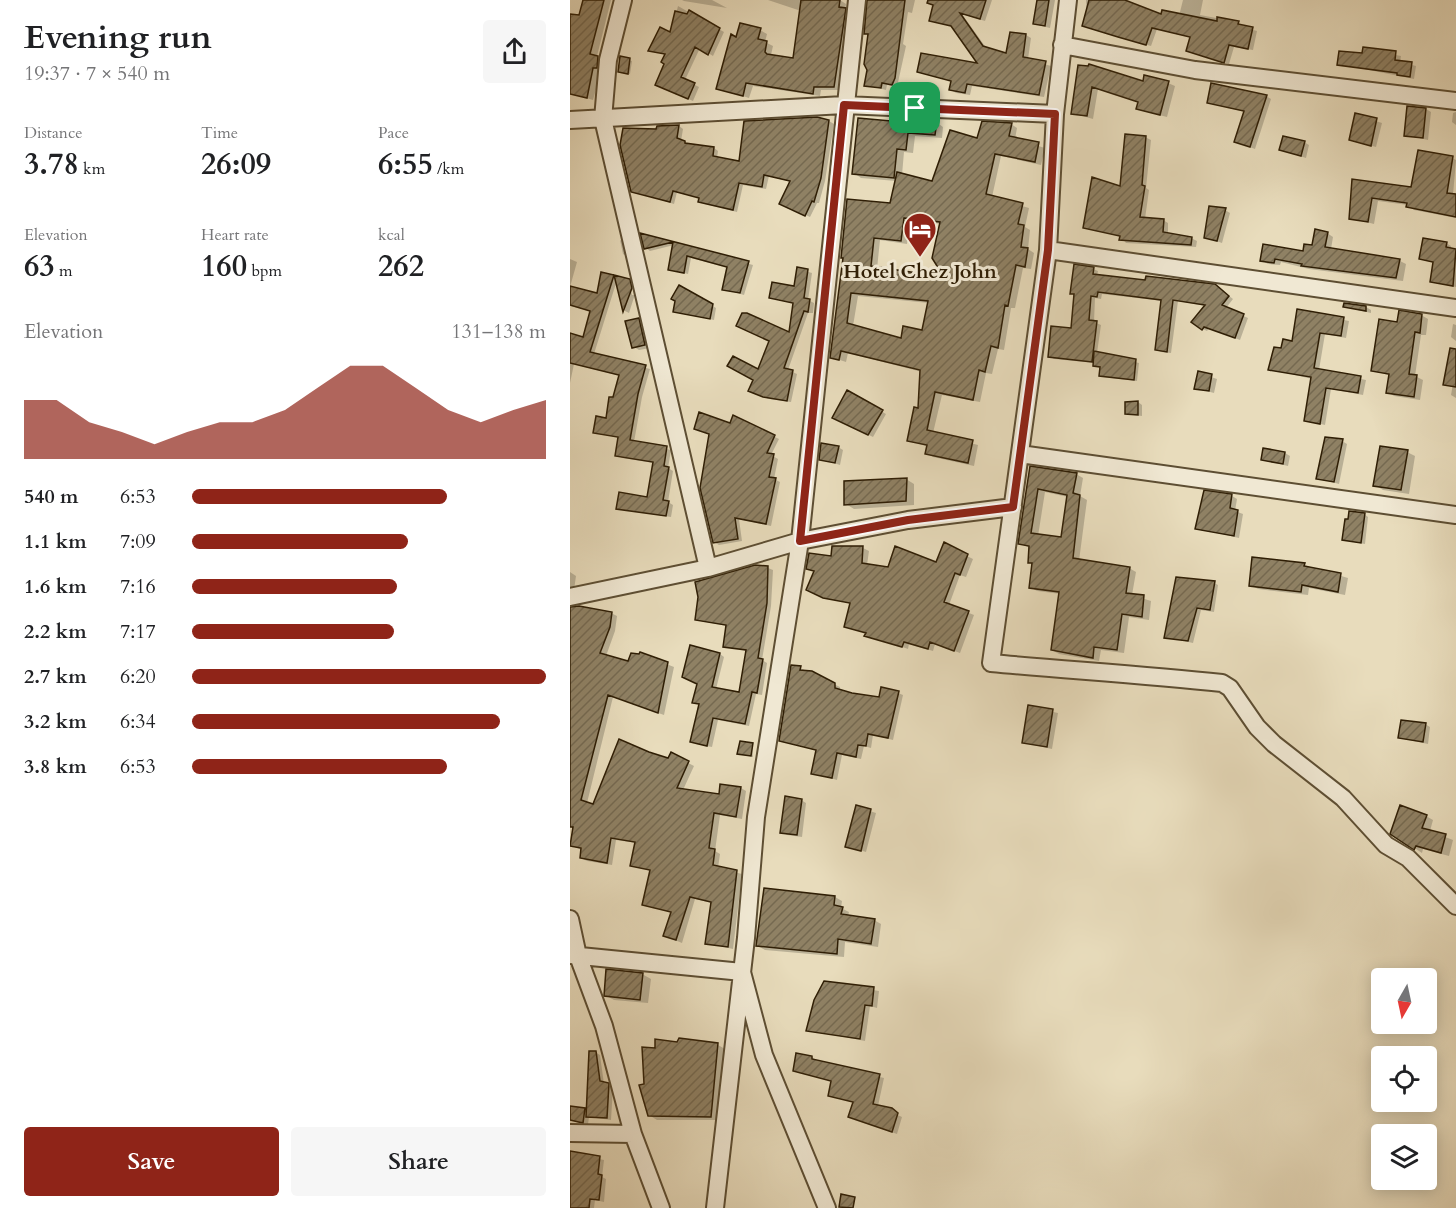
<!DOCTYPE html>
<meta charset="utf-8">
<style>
:root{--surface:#fff;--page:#f6f6f6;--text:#202124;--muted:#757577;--accent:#8f2418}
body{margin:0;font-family:Cardo,serif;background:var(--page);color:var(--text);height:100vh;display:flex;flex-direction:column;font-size:22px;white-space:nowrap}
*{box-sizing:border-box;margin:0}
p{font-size:20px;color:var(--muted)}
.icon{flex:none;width:33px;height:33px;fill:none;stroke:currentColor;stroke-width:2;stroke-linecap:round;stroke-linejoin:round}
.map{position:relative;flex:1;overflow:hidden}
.drawer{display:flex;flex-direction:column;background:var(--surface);width:570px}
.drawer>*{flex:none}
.needle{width:39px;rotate:189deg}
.controls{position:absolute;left:801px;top:968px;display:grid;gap:12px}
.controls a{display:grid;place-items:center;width:66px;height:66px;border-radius:6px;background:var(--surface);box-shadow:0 3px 15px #0003;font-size:30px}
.pin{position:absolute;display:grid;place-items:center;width:51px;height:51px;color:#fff;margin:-26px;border-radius:12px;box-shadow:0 3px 9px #0006}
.round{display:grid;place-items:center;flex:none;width:63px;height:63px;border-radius:6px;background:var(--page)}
.summary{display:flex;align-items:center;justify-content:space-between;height:102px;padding:0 24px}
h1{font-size:33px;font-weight:700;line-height:45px}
.stats{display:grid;grid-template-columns:repeat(3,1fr);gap:9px;height:102px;padding:6px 24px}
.stats div{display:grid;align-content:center}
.stats b{font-size:30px;font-weight:700}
.stats small{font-size:16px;font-weight:400}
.stats p{font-size:16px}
.chart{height:168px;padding:12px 24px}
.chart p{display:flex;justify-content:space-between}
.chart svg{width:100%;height:108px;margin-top:6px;fill:var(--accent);opacity:.7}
.button{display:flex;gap:12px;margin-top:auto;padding:12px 24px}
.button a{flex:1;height:69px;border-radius:6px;background:var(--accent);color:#fff;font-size:24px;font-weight:700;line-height:69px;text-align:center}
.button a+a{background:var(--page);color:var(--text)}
ul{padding:0 24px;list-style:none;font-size:20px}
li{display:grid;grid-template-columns:96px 72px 1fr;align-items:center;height:45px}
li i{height:15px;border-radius:8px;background:var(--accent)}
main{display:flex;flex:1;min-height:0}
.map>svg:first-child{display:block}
.shadow{fill:#0003;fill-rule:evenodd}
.building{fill:url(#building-hatch);stroke:#2f1e05;stroke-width:1.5;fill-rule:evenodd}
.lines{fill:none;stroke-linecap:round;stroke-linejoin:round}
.minor-casing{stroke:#5d4e33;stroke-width:20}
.minor{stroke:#f0e8d3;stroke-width:16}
.route-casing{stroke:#fff;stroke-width:12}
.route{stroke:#8f2418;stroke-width:8}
.labels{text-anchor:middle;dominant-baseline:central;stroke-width:6;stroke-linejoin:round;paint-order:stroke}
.poi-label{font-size:20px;font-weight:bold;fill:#2f1e05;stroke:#f0e8d3}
</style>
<main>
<section class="drawer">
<div class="summary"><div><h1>Evening run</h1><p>19:37 · 7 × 540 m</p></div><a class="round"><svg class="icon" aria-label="share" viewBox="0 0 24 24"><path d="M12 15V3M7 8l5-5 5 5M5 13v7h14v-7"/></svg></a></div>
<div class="stats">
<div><p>Distance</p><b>3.78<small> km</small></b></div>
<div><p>Time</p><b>26:09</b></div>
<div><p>Pace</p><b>6:55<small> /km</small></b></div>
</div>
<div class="stats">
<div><p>Elevation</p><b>63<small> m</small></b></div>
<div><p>Heart rate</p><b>160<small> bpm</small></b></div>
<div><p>kcal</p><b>262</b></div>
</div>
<div class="chart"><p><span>Elevation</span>131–138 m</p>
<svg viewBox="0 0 160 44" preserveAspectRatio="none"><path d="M0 44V20L10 20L20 29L30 33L40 38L50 33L60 29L70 29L80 24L90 15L100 6L110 6L120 15L130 24L140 29L150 24L160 20V44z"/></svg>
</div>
<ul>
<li><b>540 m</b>6:53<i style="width:72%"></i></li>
<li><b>1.1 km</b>7:09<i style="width:61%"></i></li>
<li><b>1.6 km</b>7:16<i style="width:58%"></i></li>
<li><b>2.2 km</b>7:17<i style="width:57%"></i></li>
<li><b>2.7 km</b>6:20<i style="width:100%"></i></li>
<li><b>3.2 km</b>6:34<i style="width:87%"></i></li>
<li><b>3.8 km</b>6:53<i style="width:72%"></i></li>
</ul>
<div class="button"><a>Save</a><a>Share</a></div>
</section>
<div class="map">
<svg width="886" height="1208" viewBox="0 0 886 1208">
<defs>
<pattern id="building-hatch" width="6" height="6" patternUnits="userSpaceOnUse" patternTransform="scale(1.5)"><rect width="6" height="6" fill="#8f8164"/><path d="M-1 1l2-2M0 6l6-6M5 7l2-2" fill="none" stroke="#756950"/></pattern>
</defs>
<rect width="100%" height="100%" fill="#e8dcbc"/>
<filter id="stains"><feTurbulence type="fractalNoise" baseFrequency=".00333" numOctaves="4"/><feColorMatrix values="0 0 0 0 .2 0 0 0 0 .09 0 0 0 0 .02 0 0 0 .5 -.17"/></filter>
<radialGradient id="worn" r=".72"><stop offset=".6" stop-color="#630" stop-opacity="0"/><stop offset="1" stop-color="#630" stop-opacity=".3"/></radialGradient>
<path class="shadow" d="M15 0H41L27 56 34 61 23 100 0 93V15L10 17Z
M112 0H142L157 8 114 1Z
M198 0H270L276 4 275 10 282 14 270 90H251L250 96 183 86 179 98 148 88 167 39 190 30 197 34 195 42 203 46 201 55 224 60 231 11Z
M298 0H345L342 13 338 12 333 44 336 46 327 87 317 85 316 90 296 85 300 35 296 33Z
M366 0H422L415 21 392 14 417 49 438 55 456 35 461 38 458 59 481 66 474 97 402 86 400 95 386 93 381 90 382 81 349 71 410 65 384 27 361 20Z
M468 0H485L480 28 464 24Z
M516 0H553L592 16H609L613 0H633L630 15 668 22 672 27 687 31 683 50 664 47 659 64 618 50 622 38 587 29 581 46 518 28Z
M108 6 154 32 143 56 130 48 115 80 129 87 123 101 91 87 96 55 80 50 101 34Z
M794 49 831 56 830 62 846 66 844 79 769 64 793 55Z
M51 58 62 61 60 74 51 72Z
M510 67 574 83H598L605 86 597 117 574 111 568 108 569 102 528 89 523 119 502 113Z
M696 96 701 99 685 149 666 142 675 112 639 103Z
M856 109 861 112 858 140 836 135Z
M886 112V125L882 122 883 113Z
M787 115 812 123 806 147 781 140Z
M259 121 264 124 255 181 249 203H247L240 217 216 206 221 182 199 176 196 189 173 185 167 212 135 204 130 201 131 198 107 192 104 204 62 191 88 127 109 126 113 129 111 141 121 145 144 148 148 151 147 158 170 162Z
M366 122 373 127 372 138 345 136 343 153 334 152 332 175 363 183 408 140 441 124 447 128 445 139 475 148 471 165 431 156 422 197 459 208 455 227 460 230 458 249 464 253 461 269 453 268 445 308H441L434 350 428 349 422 374 416 373 410 402 372 395 363 433 408 445 404 466 363 457 357 453 358 447 339 440 349 410 352 372 278 353 276 362 261 357 275 259 321 205 326 181 291 178 284 173 333 124ZM340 220 371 224 377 279 307 269 310 240 337 244ZM288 296 359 303 353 332 332 340 283 326Z
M575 137 581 140 576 188 579 190 575 219 593 220 598 223V234L621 238 627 241 626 247 556 243 551 237 514 227 551 188Z
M734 142 739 145 736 158 711 150Z
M882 158 886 160 883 195 886 196V218L844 210 838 205 808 201 804 224 781 218 784 180 843 189Z
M655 210 660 213 652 243 635 237Z
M757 233 763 237 761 249 830 261 836 264 833 281 739 269 711 262 710 265 698 264 691 260 734 252Z
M72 235 183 265 174 295 154 289 158 268 121 258 118 274 100 269 104 245 80 251 76 248Z
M50 240 55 243 58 257 53 254Z
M876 243 881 246 880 250 886 251V287L861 281 864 263 850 259Z
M0 259 7 262 0 287 29 295 43 276 58 280 62 295H65L62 282 64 283 66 291 59 313 55 311 47 280 24 354 80 369 72 397 64 442 101 450 98 468 103 471 98 502 103 505 101 517 48 508 79 498 84 463 52 458 47 455 50 438 25 432 37 420 50 376 4 364 0 383V335L14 339 22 311 0 306Z
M228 269 242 273 238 300 244 303 243 313H238L218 370 227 374 221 402 199 399 184 393 188 371 220 334 225 304 201 298 225 288Z
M523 269 528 271 527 276 650 289 663 299 656 308 678 318 670 340 639 328 637 331 633 329 636 306 608 301 601 353 591 352 586 349 593 301 532 294 531 299 525 298 524 322 531 325 527 353 569 363 567 381 534 377 531 375 532 368 525 363 484 359 479 356 502 330 505 295 501 293Z
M110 287 146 308 144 320 105 311Z
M775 307H796L801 310V313Z
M728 311 779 321 776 338 755 334 749 370 796 380 793 395 761 389 755 425 735 420 742 379 700 369 713 350 723 342Z
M851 315 858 319 856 335H851L845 376 853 380 850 400 824 396 818 392 821 376 802 370 829 323Z
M68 319 74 322 80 348 69 350 64 347Z
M883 324 886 325V341L881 337Z
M629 373 647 379 644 393 625 388Z
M884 378H886V398L881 395Z
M278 392 316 414 303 437 269 420Z
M568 402 572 405V416L556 414Z
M164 417 209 439 201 455 208 459 204 479 210 482 201 526 169 519 172 541 149 545 144 542Z
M772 441 777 444 769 484 747 478 750 459H753Z
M268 447 273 450 270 465 251 459Z
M837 452 845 456 839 494 813 490 805 485Z
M715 453 720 456 718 466 692 460Z
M461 468 506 474 513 478 510 496 517 500 509 561 559 568 566 572 562 595 581 601 579 620 559 617 554 653 531 650 529 661 489 654 482 650 491 594 467 591 460 587 464 564 460 562V548L450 543ZM475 492 498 497 492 539 468 536Z
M336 479 344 484V505L284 509 276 504Z
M662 496 667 499 665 511 673 514 669 538 626 528Z
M794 514 798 517 795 544 773 540Z
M263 547 293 548 299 551 297 565 319 569 367 564 397 556 403 559 396 577 390 575 379 605 404 615 390 653 365 644 363 651 339 644 338 649 275 626 281 604 243 593 245 572 238 569 262 558Z
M734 565 778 578 775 595 739 588 738 595 688 589 681 585Z
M198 568 203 570 201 606 192 660 197 663 192 695 186 694 179 726 148 720 142 747 126 744 122 741 130 705 124 702 150 654 154 657 146 689 170 694 178 651 155 646 157 626 126 620Z
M0 572 6 576 4 590 0 593Z
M644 583 648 585 644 612 631 610 623 643 596 637Z
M0 607 41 613 47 616 45 631 36 656 59 663 71 654 104 667 94 715 43 697 17 803 24 806 99 760 101 754 124 766 113 790 150 796 171 788 176 791 172 819 150 815 145 851 150 854 148 868 172 874 163 949 136 943 142 903 125 899 112 943 95 936 102 913 74 904 81 871 61 865 66 843 46 840 42 865 17 861 11 858 12 850 2 846 5 826 0 825Z
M230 668 270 687V691L310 699 328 693 333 695 323 740 303 735 301 748 294 746 291 759 272 755 267 780 243 773 247 751 210 740Z
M459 707 488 713 482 749 454 743Z
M855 724 860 727 858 744 829 738Z
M182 744 183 757 169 754Z
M231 800 236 803 232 837 217 835 212 832Z
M287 807 306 813 296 852 277 846Z
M856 816 863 820 860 831 883 840 879 856 853 849 852 853 822 833Z
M265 897 272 901 271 908 279 912 278 916 304 920 311 924 308 947 275 942 274 957 195 950 188 946Z
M72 974 81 979 78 1003 44 1000 35 995Z
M255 982 309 991 307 1008 300 1006 295 1041 238 1030Z
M110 1040 148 1045 155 1049 148 1120H87L79 1115 75 1086 86 1049 108 1043Z
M25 1052 30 1055 34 1084 43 1087 41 1120 19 1117 18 1124 6 1122 1 1120 3 1108 18 1111Z
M242 1057 246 1061 314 1078 308 1106 332 1117 327 1134 284 1119V1102L260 1095 263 1081 229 1073Z
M0 1153 34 1160 32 1177 36 1179 34 1202 25 1200 24 1208H0Z"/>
<path class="building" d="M13 0H34L20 54 28 56 27 68H23L17 98 0 94V14L9 15Z
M231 0H270L269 7 276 8 264 87H244L243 94 176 83 173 96 146 89 161 34 166 37 170 23 191 28 188 39 197 41 195 52 197 54 223 58Z
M297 0H335L325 78 322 85 312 83 311 88 294 86 297 70 294 64 298 34H294Z
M358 0H416L410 19 390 13 413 46 436 53 440 32 456 34 453 57 476 61 469 95 397 84 395 93 379 90 381 81 347 72 351 53 407 63 381 26 359 21 363 5 357 3Z
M467 0H479L475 26 463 24Z
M519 0H555L591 14 592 10 647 21V17L669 21 668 24 683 27 678 49 659 45 654 63 616 51 620 37 582 28 576 45 548 37 512 26Z
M119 10 150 28 138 55 125 47 111 77 125 83 118 99 85 85 94 64 91 62 95 54 78 51 90 27 100 32 105 11 117 14Z
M793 47 826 51 825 60 842 62 840 77 827 75V73L767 65 769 51 792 53Z
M50 56 60 58 58 74 48 72Z
M519 64 573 81 574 75 599 81 590 115 566 109 568 102 522 87 517 116 501 114 508 65 518 66Z
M641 83 697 95 680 147 664 142 674 111 637 103Z
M837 106 856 108 853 138 834 136Z
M785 113 807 118 801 146 779 140Z
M247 117 259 120 251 178 244 202 242 201 235 216 209 204 220 181 194 175 192 187 169 183 163 210 128 202 129 198 103 191 100 202 61 192 50 145 53 128 86 129 87 126 109 125 107 138 115 141V143L144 147 143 156 169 161 174 121Z
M288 118 332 122V118L367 121 365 135 338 133 336 150 327 149 324 178 282 174Z
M412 121 442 123 439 136 469 142 465 162 425 154 416 194 453 203 448 224 454 225 451 247 458 248 455 267 446 265 438 306 435 305 428 348 421 346 415 372 409 370 403 400 365 392 357 430 403 440 398 463 355 454 357 445 337 441 344 407 348 408 350 370 271 351 269 360 260 358 273 258H271L277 199 320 203 327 172 362 181 380 130 407 138ZM334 218 370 222 362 258 374 277 301 266 304 238 331 241ZM281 293 358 301 352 330 333 326 331 338 277 323Z
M555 134 576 136 572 185 575 186 570 217 594 219 593 232 622 237 621 245 549 240 550 236 513 228 522 177 550 186Z
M713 136 735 141 731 156 709 150Z
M848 150 883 156 877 193 886 194V217L836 207 837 203 802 198 798 222 779 219 782 179 841 187Z
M639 206 656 208 647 241 634 238Z
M745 229 758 232 755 247 830 259 826 278 731 266 732 264 705 259 704 263 690 261 693 244 733 251 734 244 742 245Z
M70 233 179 261 170 293 152 290 157 267 117 256 114 273 98 270 103 242 74 249Z
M853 238 877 242 876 247 886 249 883 286 860 282 863 262 849 259Z
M504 264 524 267 523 274 575 280 576 276 645 284 659 296 652 305 674 314 665 338 634 327 632 330 621 322 635 305 603 300 597 352 585 350 591 300 528 292 527 297 521 296 519 320 527 321 522 362 478 357 481 326 501 328 504 294H500Z
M227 267 238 269 234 298 240 299 238 312 234 311 214 368 223 370 217 401 193 397 178 391 183 380 157 366 163 356 188 369 199 341 166 326 172 313H177L219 332 223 303 199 298 202 282 224 286Z
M31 272 44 275 20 352 76 365 68 394 60 440 97 446 94 466 99 467 93 500 99 501 96 516 46 509 49 492 77 497 83 462 45 456 48 437 23 433 26 416 36 418 39 397H43L49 375 0 363V333L13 337 20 311 0 305V286L27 293Z
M44 275 60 279 62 288 53 312Z
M109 285 143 304 140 319 103 312 105 301 101 299Z
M774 303 796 306V311L773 307Z
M727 309 774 317 771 336 750 333 744 368 791 376 788 393 756 388 750 424 734 421 741 377 698 370 704 347 711 348 713 339 722 341Z
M829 310 852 314 850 333 845 332 839 374 847 375 844 397 816 393 819 374 801 371 809 319 827 322Z
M69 318 75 345 62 348 55 321Z
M880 348 886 349V387L873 385Z
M524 351 566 359 564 380 529 376 530 367 523 366Z
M628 371 642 374 639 391 624 389Z
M277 390 313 410 298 435 262 418Z
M568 401V415L555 414V402Z
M129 412 160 423 163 415 205 435 197 453 204 454 199 477 206 478 196 524 165 518 168 539 143 543 130 488 139 434 124 429Z
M755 437 773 439 764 482 746 479Z
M251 443 269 446 265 463 249 460Z
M810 446 838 450 831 490 803 486Z
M693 448 715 452 713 464 691 460Z
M460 466 507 473 503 493 510 495 503 558 560 567 556 593 574 595 572 617 552 614 547 650 524 647 523 658 481 650 489 592 459 588 462 563H458L459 546 448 544ZM468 489 497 495 491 537 461 533Z
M337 478 336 501 274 505V481Z
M634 490 662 494 660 508 668 510 664 536 625 529Z
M779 511 795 513 791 543 772 540 775 519H778Z
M374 542 398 554 390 575 385 573 374 602 399 611 384 651 360 642 358 649 334 642 332 647 294 636 296 633 274 627 280 603 253 598 236 590 244 571 236 569 239 553 261 556 262 546H293L292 563 318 567 325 546 366 562Z
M682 557 735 563 734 566 771 573 768 592 732 585 731 592 679 586Z
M185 565 198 566 197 603 188 658 193 659 187 693 182 692 175 724 143 718 137 746 120 742 129 704 122 703 127 684 112 677 120 645 150 653 142 687 169 692 176 650 153 647 156 625 125 620 128 597 125 582Z
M606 577 645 581 640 610 627 608 618 641 594 638Z
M9 606 42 612 40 627 30 653 58 661 61 653 69 654 70 652 98 662 88 713 38 695 11 800 23 804 49 739 79 752 98 758 101 752 119 761 107 788 149 794 150 784 171 787 166 817 144 813 139 848 145 849 143 865 167 870 158 947 135 944 141 902 120 897 106 940 93 936 101 912 72 905 80 870 60 866 65 842 41 838 37 863 10 858 11 848 0 846 3 827H0V607Z
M221 665 231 666 230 670 242 671 265 683V688L282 693 309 697 311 687 329 691 318 738 298 734 296 746 288 745 286 757 267 753 262 778 241 774 246 750 209 741Z
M458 705 483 709 477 747 452 743Z
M831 720 856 723 853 742 828 738Z
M170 741 183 743 181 756 167 754Z
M215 796 232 799 227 835 210 833Z
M286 805 301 809 291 851 275 847Z
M830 805 857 815 852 828 876 834 871 853 846 846 844 850 820 834Z
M194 888 265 896 264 905 273 907 271 914 305 919 301 944 268 939 267 954 186 946Z
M36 969 73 973 70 1000 34 996Z
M254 981 304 987 302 1006 295 1005 290 1039 236 1031 244 1000Z
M109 1038 148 1043 141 1117 78 1116 69 1085 74 1084 72 1047 85 1048V1039L107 1042Z
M19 1051H26L30 1081 39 1083 37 1118 16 1117Z
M226 1053 242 1056V1059L310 1074 303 1104 322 1108 328 1113 322 1132 278 1117 283 1102 258 1096 261 1081 223 1071Z
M0 1106 15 1108 13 1123 0 1120Z
M0 1151 30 1156 28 1174 32 1175 29 1200 20 1199 19 1208H0Z
M271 1194 285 1197 283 1208 269 1207Z"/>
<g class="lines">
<g class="minor-casing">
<path id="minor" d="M53 0 38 60 33 119 138 568
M498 0 485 114 478 250 421 663C498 670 575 675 652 683L660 688 687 727 704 744 773 798 816 845 838 858 886 906
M492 45 625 70 886 101
M0 120 274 105 485 114
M478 250 886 308
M450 454 886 515
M0 597 138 568 230 541 338 520 443 507
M0 919 8 956 34 1026 63 1134 91 1208
M0 955 172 972 194 1055 257 1208
M0 1133 63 1134
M145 1208 176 938 186 817 230 541 287 0"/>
</g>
<use href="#minor" class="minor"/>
</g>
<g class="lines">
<g class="route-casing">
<path id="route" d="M274 105 485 114 478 250 443 507 338 520 230 541Z"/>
</g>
<use href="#route" class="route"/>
</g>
<defs>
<g id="hotel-pin" transform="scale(1.725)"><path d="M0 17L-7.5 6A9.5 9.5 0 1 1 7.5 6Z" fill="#8f2418" stroke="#f0e8d3"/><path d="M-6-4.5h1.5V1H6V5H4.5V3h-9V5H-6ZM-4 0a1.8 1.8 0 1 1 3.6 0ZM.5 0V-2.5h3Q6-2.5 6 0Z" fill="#fff"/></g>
</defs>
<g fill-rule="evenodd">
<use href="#hotel-pin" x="350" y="229"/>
</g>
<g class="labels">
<g class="poi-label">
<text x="350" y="271">Hotel Chez John</text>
</g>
</g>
<rect width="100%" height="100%" filter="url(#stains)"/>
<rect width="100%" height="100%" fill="url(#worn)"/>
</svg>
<div class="controls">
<a><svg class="needle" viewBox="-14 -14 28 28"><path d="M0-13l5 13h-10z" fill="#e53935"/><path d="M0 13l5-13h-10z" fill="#757577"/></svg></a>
<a><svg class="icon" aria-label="locate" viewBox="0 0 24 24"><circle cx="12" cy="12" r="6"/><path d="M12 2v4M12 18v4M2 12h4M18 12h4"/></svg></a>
<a><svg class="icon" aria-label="layers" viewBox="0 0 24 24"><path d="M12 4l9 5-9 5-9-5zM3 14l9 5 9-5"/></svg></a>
</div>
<div class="pin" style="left:345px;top:108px;background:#1e9e55"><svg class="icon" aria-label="arrive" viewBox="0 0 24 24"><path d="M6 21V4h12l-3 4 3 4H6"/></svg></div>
</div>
</main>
